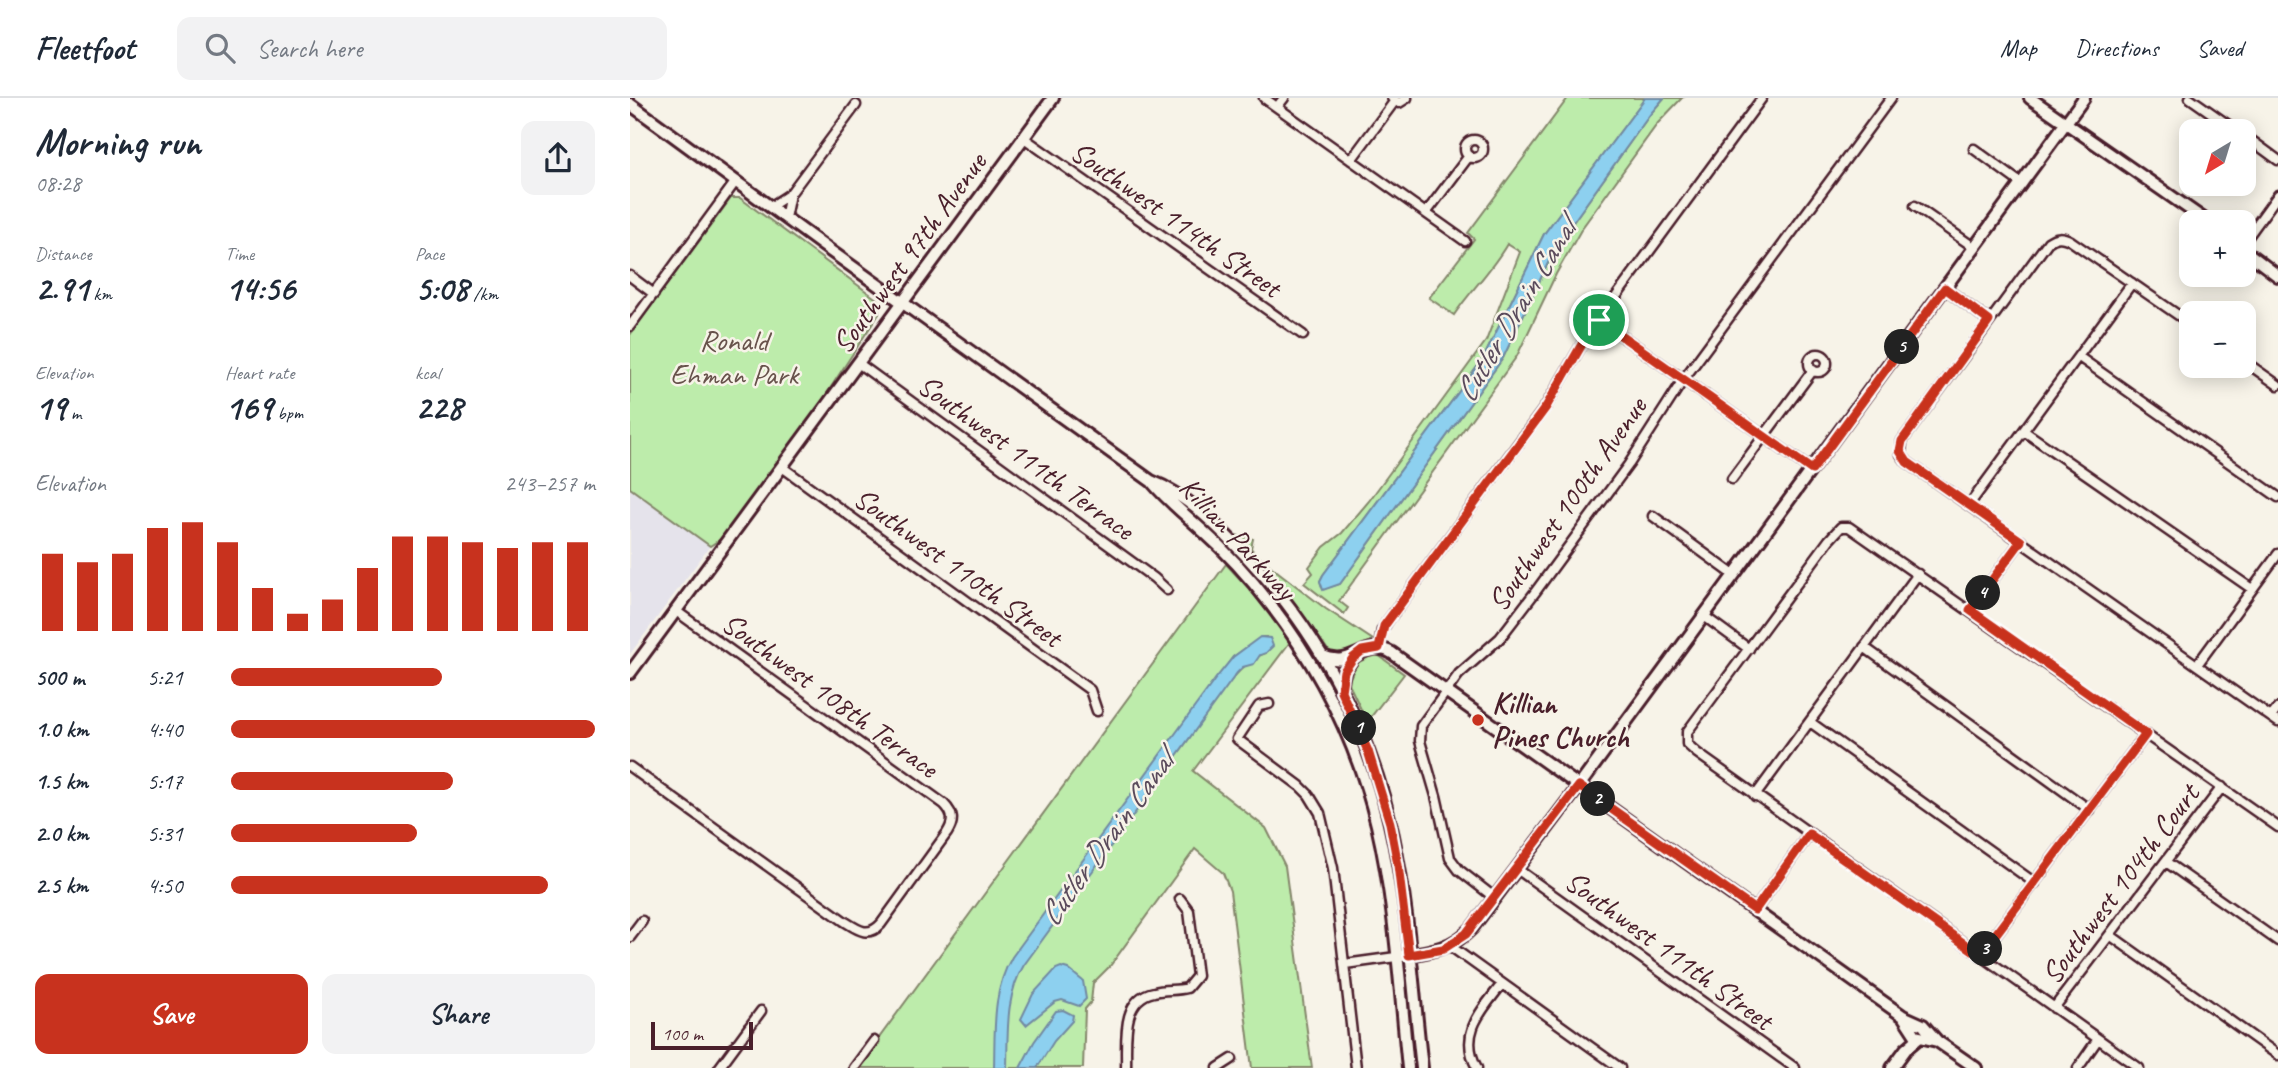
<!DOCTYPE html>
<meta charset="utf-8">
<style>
:root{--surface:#fff;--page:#f2f2f3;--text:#1f2937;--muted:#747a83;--line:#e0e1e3;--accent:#c8321e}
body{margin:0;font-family:Caveat,sans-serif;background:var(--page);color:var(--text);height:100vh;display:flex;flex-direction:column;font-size:26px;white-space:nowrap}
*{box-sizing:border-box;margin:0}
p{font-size:23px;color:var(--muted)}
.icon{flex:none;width:38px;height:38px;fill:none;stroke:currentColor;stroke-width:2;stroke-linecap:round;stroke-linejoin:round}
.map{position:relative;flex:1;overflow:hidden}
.panel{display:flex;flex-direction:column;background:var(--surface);width:630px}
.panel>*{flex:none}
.needle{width:46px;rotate:218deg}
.fabs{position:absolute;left:1549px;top:21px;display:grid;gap:14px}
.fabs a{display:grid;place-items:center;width:77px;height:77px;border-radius:14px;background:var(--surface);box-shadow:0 4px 18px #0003;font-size:35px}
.scale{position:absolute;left:21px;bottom:18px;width:102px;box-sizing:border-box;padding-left:7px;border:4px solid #4a1f2b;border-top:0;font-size:19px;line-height:24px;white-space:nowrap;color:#4a1f2b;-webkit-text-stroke:5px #f7f3e8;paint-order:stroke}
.pin{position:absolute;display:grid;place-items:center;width:60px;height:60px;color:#fff;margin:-30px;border:4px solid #fff;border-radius:50%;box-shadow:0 2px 7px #0007}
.km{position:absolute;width:35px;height:35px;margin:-18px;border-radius:50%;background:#222;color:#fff;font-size:19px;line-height:35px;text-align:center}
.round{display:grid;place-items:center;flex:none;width:74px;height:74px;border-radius:14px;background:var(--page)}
.headline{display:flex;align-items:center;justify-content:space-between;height:119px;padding:0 35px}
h1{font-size:38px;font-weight:600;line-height:52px}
.stats{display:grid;grid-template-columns:repeat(3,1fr);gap:10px;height:119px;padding:7px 35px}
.stats div{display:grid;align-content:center}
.stats b{font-size:35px;font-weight:600}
.stats small{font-size:19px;font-weight:400}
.stats p{font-size:19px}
.chart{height:196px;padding:14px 35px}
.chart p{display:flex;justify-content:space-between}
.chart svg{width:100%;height:126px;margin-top:7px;stroke:var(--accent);stroke-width:6}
.primary-button{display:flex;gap:14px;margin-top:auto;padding:14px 35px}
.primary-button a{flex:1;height:80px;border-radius:14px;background:var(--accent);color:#fff;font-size:28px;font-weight:600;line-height:80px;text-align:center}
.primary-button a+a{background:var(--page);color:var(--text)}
ul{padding:0 35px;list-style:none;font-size:23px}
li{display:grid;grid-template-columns:112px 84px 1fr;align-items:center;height:52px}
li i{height:18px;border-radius:9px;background:var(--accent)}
header{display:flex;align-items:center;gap:42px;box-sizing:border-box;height:98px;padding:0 35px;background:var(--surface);border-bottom:2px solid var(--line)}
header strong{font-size:33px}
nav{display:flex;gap:38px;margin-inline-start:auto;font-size:24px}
.search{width:490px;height:63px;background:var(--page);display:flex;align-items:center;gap:18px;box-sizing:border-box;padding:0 24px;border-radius:14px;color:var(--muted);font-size:26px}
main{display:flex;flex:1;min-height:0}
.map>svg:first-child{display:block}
.built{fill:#e5e3eb}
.green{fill:#bdecab;stroke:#84866b;stroke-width:2;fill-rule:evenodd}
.water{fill:#8dd0ef;stroke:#7289a1;stroke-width:2}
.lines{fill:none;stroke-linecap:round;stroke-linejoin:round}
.street-casing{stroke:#4a1f2b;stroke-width:13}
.secondary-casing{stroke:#4a1f2b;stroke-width:16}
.street{stroke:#f7f3e8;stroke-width:8}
.secondary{stroke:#f7f3e8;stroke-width:10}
.route-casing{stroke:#fff;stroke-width:14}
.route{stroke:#c8321e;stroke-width:9}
.poi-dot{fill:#c8321e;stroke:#f7f3e8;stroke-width:2.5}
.labels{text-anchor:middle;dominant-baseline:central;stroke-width:5;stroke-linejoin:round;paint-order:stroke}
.street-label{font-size:30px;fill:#4a1f2b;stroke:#f7f3e8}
.park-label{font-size:30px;fill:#67524b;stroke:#f7f3e8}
.poi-label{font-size:30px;font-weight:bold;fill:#4a1f2b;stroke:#f7f3e8;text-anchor:start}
.water-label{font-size:32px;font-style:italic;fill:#5b4b5c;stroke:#f7f3e8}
</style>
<header>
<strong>Fleetfoot</strong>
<div class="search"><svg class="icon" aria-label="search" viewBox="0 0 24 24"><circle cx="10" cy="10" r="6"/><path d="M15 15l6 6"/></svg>Search here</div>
<nav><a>Map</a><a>Directions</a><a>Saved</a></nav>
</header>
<main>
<section class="panel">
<div class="headline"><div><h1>Morning run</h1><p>08:28</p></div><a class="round"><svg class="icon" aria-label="share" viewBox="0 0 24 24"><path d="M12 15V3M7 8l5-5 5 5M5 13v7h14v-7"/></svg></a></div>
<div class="stats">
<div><p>Distance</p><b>2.91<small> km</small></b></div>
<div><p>Time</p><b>14:56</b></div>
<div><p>Pace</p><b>5:08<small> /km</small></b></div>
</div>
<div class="stats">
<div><p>Elevation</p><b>19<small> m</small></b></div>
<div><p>Heart rate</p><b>169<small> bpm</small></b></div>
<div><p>kcal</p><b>228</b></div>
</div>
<div class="chart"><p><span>Elevation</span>243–257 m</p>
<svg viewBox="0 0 160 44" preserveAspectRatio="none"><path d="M5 44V17M15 44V20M25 44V17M35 44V8M45 44V6M55 44V13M65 44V29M75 44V38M85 44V33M95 44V22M105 44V11M115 44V11M125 44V13M135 44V15M145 44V13M155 44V13"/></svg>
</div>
<ul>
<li><b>500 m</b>5:21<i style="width:58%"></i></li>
<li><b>1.0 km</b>4:40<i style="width:100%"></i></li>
<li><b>1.5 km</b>5:17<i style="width:61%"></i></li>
<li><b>2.0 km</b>5:31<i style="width:51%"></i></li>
<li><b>2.5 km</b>4:50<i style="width:87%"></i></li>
</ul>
<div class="primary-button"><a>Save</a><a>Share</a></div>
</section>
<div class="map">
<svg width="1648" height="970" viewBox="0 0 1648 970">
<rect width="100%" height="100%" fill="#f7f3e8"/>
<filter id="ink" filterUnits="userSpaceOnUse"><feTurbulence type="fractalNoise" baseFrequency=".0143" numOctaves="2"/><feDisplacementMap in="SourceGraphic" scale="14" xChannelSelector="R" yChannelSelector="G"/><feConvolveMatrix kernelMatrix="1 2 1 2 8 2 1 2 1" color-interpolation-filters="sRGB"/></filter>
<g filter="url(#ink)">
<path class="built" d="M0 390 80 448 0 556Z"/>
<path class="green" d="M938 0H1015L914 136 853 261 693 477 690 483 693 491 710 486 873 260 926 148 1021 15 1034 0H1052L1028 25 952 130 926 176 887 258 709 503 718 510 714 516 674 485 683 475 679 469 694 449 712 435 739 403 856 243 890 154 877 146C862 172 841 192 824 217L799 200 844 141 838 135Z
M101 100H110L248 202 249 216 235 237 184 315 92 440 80 448 0 390V237Z
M605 437 623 441 621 450 625 456 696 511 743 542 713 558 700 555 659 497Z
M596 466 622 494 660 544 563 673 636 730 655 768 682 970H622L600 793 593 775 565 751 480 868 463 885 461 904 455 911 453 970H227ZM632 539H636V555C602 565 569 632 545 659L535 651 603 559Z
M742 557H748L774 576 737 624 718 584 727 565Z"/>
<path class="water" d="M1015 0H1034L1021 15 926 148 873 260 710 486 693 492 690 483 693 477 853 261 914 136Z
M630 539 640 540 643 548 636 555 630 557 624 566 613 569 607 575 394 867C375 898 378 935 377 970H364C365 932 362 893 382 859L586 580 603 559Z
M431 869 438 871 453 883 456 901 449 908 432 902 425 904 396 927 391 921 403 896 426 871Z
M433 912 443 917 442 923 424 943 407 970H390L404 944 426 913Z"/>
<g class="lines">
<g class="street-casing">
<path id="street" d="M634 0 835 143
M762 0 769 5 777 0
M1560 0 1607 33
M647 9 654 0
M1614 37 1648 62
M394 40 673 237
M835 51a9 9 0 1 1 18 0a9 9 0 1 1-18 0Z
M1344 51 1392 86
M721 62 764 4
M1285 108 1345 150
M140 109 160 96
M796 115 839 58
M155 120 160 96 226 7
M1614 144 1648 97
M0 178 24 196
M1315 190 1359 223
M969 222 1182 372
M1561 226 1441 143C1432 138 1426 138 1418 144L1272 343 1271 356 1277 364 1648 624
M0 228 106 83
M1179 265a9 9 0 1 1 18 0a9 9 0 1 1-18 0Z
M1449 259 1648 399
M1614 263 1648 287
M228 265 524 480 537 492
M1394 333 1622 491
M152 369 460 592 467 613
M1102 381 1183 272
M1339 407 1502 185
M1023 418 1104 477
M1340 512 1391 443
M1074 518 1119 551
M1234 549 1460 712
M749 550 752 532 757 524 916 308 955 241 1132 0
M1567 567 1648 456
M639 606 629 608 607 641 670 688 679 697 690 715 703 770 726 970
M1641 619 1648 610
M1180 624 1405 785
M0 669 214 823C228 832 238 840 251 826L317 735C324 724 324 716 314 706L46 513
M1125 698 1288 476
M1536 764 1648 843
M887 771 1165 970
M865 800 829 772 820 760 806 698 790 643 791 628 829 576 870 540 906 493 999 366 1053 282 1261 0
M1125 812 1179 736
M1480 837 1648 957
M0 839 12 823
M820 848 990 970
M1350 857 1516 636
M715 866 766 859
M1424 910 1592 689
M89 970 131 913
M224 970 244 943
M496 970C497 944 490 901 524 894 535 891 546 893 557 890L567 878 559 813 550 801
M588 970 602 961
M847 970C828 935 852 912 872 886
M1448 970 1468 941
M1509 970 1067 655 1057 646V634L1199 442 1211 429H1219L1648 729"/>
</g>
<g class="secondary-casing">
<path id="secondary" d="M1400 0 1578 124
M0 6 202 154 521 383C558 397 589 430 616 458 690 535 741 634 763 738 779 814 783 893 792 970
M1614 152 1648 178
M523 385C538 403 556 417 573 433 598 455 621 481 641 507 691 572 728 648 747 727 765 803 770 891 778 970
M691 557C723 573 733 539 762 555L1273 918 1293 927 1307 943 1346 970
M0 575 423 0
M711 592 714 573 723 560
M766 859C795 854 820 853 842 830L949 688 1454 0
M1273 918 1286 938 1307 943
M1262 970 1276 951 1290 939"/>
</g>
<use href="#street" class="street"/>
<use href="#secondary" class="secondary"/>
</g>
</g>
<g class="lines" filter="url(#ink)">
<g class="route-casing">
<path id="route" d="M1315 190 1359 223 1272 343 1270 353 1277 364 1391 443 1340 512 1516 636 1350 857 1179 736 1125 812 949 688 836 836 813 851 779 857 768 767 760 725 738 653 711 593 714 573 723 560 732 553 749 550 754 528 916 309 955 241 969 222 1182 372Z"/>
</g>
<use href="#route" class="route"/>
</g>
<circle class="poi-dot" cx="848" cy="622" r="7"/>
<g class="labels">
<g class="street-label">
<text transform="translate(546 121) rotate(35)">Southwest 114th Street</text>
<text transform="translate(279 155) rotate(-54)">Southwest 97th Avenue</text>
<text transform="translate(396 359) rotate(36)">Southwest 111th Terrace</text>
<text transform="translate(937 406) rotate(-55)">Southwest 100th Avenue</text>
<text transform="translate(608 440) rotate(47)">Killian Parkway</text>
<text transform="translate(328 469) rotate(36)">Southwest 110th Street</text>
<text transform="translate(200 597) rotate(36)">Southwest 108th Terrace</text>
<text transform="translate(1490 786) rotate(-53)">Southwest 104th Court</text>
<text transform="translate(1039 852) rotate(36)">Southwest 111th Street</text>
</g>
<g class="park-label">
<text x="104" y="242">Ronald<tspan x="104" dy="34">Ehman Park</tspan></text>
</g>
<g class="poi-label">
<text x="862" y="605">Killian<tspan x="862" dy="34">Pines Church</tspan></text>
</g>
<g class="water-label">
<text transform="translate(885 213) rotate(-59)">Cutler Drain Canal</text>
<text transform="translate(476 741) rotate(-54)">Cutler Drain Canal</text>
</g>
</g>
</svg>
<div class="fabs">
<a><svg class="needle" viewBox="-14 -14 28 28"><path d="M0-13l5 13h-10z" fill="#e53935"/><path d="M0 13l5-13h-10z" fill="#747a83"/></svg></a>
<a>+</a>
<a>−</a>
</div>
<div class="scale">100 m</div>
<div class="pin" style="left:969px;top:222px;background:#1e9e55"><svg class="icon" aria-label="arrive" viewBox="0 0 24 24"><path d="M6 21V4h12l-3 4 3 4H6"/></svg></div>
<b class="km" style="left:729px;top:630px">1</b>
<b class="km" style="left:968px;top:701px">2</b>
<b class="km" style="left:1355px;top:851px">3</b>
<b class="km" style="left:1353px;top:495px">4</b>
<b class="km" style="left:1272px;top:249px">5</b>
</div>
</main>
